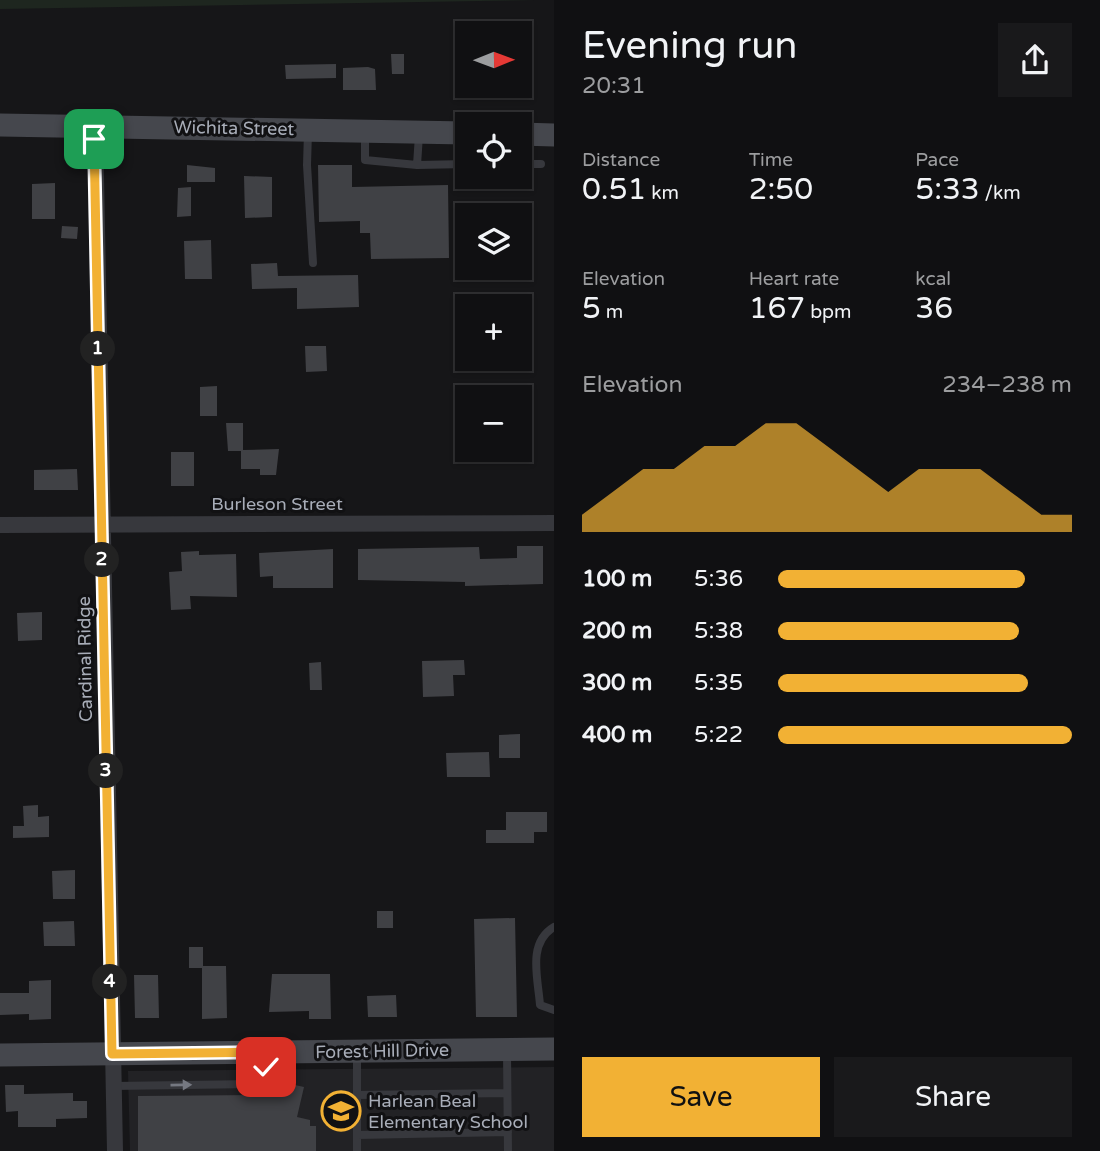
<!DOCTYPE html>
<meta charset="utf-8">
<style>
:root{--surface:#101012;--page:#19191b;--text:#f1f3f6;--muted:#9c9d9f;--line:#303032;--accent:#f2b134}
body{margin:0;font-family:"Varela Round",sans-serif;background:var(--page);color:var(--text);height:100vh;display:flex;flex-direction:column;font-size:26px;white-space:nowrap}
*{box-sizing:border-box;margin:0}
p{font-size:23px;color:var(--muted)}
.icon{flex:none;width:38px;height:38px;fill:none;stroke:currentColor;stroke-width:2;stroke-linecap:round;stroke-linejoin:round}
.map{position:relative;flex:1;overflow:hidden}
.panel{display:flex;flex-direction:column;background:var(--surface);width:546px}
.panel>*{flex:none}
.needle{width:46px;rotate:89deg}
.fabs{position:absolute;left:455px;top:21px;display:grid;gap:14px}
.fabs a{display:grid;place-items:center;width:77px;height:77px;border-radius:0px;background:var(--surface);box-shadow:0 2px 5px #0004,0 0 0 2px var(--line);font-size:35px}
.pin{position:absolute;display:grid;place-items:center;width:60px;height:60px;color:#fff;margin:-30px;border-radius:14px;box-shadow:0 4px 10px #0006}
.km{position:absolute;width:35px;height:35px;margin:-18px;border-radius:50%;background:#222;color:#fff;font-size:19px;line-height:35px;text-align:center}
.round{display:grid;place-items:center;flex:none;width:74px;height:74px;border-radius:0px;background:var(--page)}
.headline{display:flex;align-items:center;justify-content:space-between;height:119px;padding:0 28px}
h1{font-size:38px;font-weight:600;line-height:52px}
.metrics{display:grid;grid-template-columns:repeat(3,1fr);gap:10px;height:119px;padding:7px 28px}
.metrics div{display:grid;align-content:center}
.metrics b{font-size:30px;font-weight:600}
.metrics small{font-size:19px;font-weight:400}
.metrics p{font-size:19px}
.chart{height:196px;padding:14px 28px}
.chart p{display:flex;justify-content:space-between}
.chart svg{width:100%;height:126px;margin-top:7px;fill:var(--accent);opacity:.7}
.action{display:flex;gap:14px;margin-top:auto;padding:14px 28px}
.action a{flex:1;height:80px;border-radius:0px;background:var(--accent);color:#111;font-size:28px;font-weight:600;line-height:80px;text-align:center}
.action a+a{background:var(--page);color:var(--text)}
ul{padding:0 28px;list-style:none;font-size:23px}
li{display:grid;grid-template-columns:112px 84px 1fr;align-items:center;height:52px}
li i{height:18px;border-radius:9px;background:var(--accent)}
main{display:flex;flex:1;min-height:0}
.map>svg:first-child{display:block}
.built{fill:#222225}
.green{fill:#1e261f}
.building{fill:#404145}
.lines{fill:none;stroke-linecap:round;stroke-linejoin:round}
.lane{stroke:#37383d;stroke-width:8}
.street{stroke:#37383d;stroke-width:16}
.secondary{stroke:#45474d;stroke-width:23}
.oneway{fill:#757881}
.route-casing{stroke:#fff;stroke-width:14}
.route{stroke:#f2b134;stroke-width:9}
.labels{text-anchor:middle;dominant-baseline:central;stroke-width:6;stroke-linejoin:round;paint-order:stroke}
.street-label{font-size:18px;fill:#a8adb8;stroke:#111113}
.poi-label{font-size:18px;fill:#a8adb8;stroke:#111113;text-anchor:start}
</style>
<main>
<div class="map">
<svg width="554" height="1151" viewBox="0 0 554 1151">
<rect width="100%" height="100%" fill="#161618"/>
<path class="built" d="M554 1067V1151H130L128 1071Z"/>
<path class="green" d="M0 0H536L0 9Z"/>
<path class="building" d="M391 54H404V74H392Z
M336 64V78L286 79 285 65Z
M368 67 375 69 376 90H343V68Z
M187 165 215 168V182H187Z
M318 165H352V187L448 185 449 258 371 259 370 233H360V221L319 222Z
M244 176 272 177V217L245 218Z
M55 183V219H32V184Z
M191 187V216L177 217 178 188Z
M62 226 78 227 77 239 61 238Z
M211 240 212 279H185L184 241Z
M277 263 278 276 358 275 359 307 297 309V288L252 289 251 264Z
M305 346H326L327 371 306 372Z
M217 386V416H200V387Z
M226 423H243V450L279 449 276 475H260V469H241V451H228Z
M171 452H194V486H171Z
M77 469 78 490H34V470Z
M517 546H543V584L465 586V582L358 580V549L479 547 480 559 517 558Z
M333 549V588H273V576L260 577 259 553Z
M199 551V555L236 554 237 597 190 596 191 609 171 610 169 572 182 571 181 552Z
M42 612V640L18 641 17 613Z
M464 660 465 675H453L454 696 423 697 422 661Z
M321 662 322 690H310L309 663Z
M520 734V758H499V735Z
M489 752 490 777H447L446 753Z
M38 805V817L49 816V837L13 838V826H24L23 806Z
M506 812H547V832H534V843H486V830H506Z
M75 870V899H53L52 871Z
M377 911H393V928H377Z
M515 918 517 1017H476L474 919Z
M74 921 75 946H44L43 922Z
M189 947H203V966H226L227 1018 202 1019V968H189Z
M272 974H330L331 1019H309V1011L269 1012Z
M134 975H158L159 1018H135Z
M51 980V1019L29 1020V1014L0 1015V993H29V981Z
M396 995 397 1017H368L367 996Z
M277 1081 304 1087 297 1117 310 1120V1126H316V1151H138V1096L260 1095 261 1088 275 1091Z
M5 1085H24V1094L73 1093V1101H87V1118L56 1119V1127H18V1111L6 1112Z"/>
<g class="lines">
<path class="lane" d="M308 132 307 165 313 263
M365 135V160L417 165
M419 135 417 165 467 164
M520 164H541
M554 927C527 943 538 978 540 1005L554 1010
M357 1052V1151
M507 1053 508 1151
M113 1086 255 1084 264 1077 266 1056
M357 1095 507 1093
M357 1135 508 1132"/>
<path class="street" d="M95 125 115 1151
M0 525 554 523"/>
<path class="secondary" d="M0 125 467 133
M520 134 554 135
M0 1055 554 1049"/>
</g>
<defs><path id="oneway-solid" d="M-6-.8H1V-3.2L6.5 0L1 3.2V.8H-6Z" transform="scale(1.75)"/></defs>
<use class="oneway" href="#oneway-solid" transform="translate(181 1085) rotate(-1)"/>
<g class="lines">
<g class="route-casing">
<path id="route" d="M94 139 112 1054 266 1052V1067"/>
</g>
<use href="#route" class="route"/>
</g>
<defs>
<g id="school-ring" transform="scale(2.0125)"><circle r="9.5" fill="#111113" stroke="#f2b134" stroke-width="1.5"/><path d="M0-5L7-2L0 1L-7-2ZM-4 1L0 2.5L4 1V4Q0 6-4 4Z" fill="#f2b134"/></g>
</defs>
<g fill-rule="evenodd">
<use href="#school-ring" x="341" y="1111"/>
</g>
<g class="labels">
<g class="street-label">
<text transform="translate(234 128) rotate(1)">Wichita Street</text>
<text x="277" y="504">Burleson Street</text>
<text transform="translate(85 659) rotate(-91)">Cardinal Ridge</text>
<text transform="translate(382 1051) rotate(-1)">Forest Hill Drive</text>
</g>
<g class="poi-label">
<text x="368" y="1101">Harlean Beal<tspan x="368" dy="21">Elementary School</tspan></text>
</g>
</g>
</svg>
<div class="fabs">
<a><svg class="needle" viewBox="-14 -14 28 28"><path d="M0-13l5 13h-10z" fill="#e53935"/><path d="M0 13l5-13h-10z" fill="#9c9d9f"/></svg></a>
<a><svg class="icon" aria-label="locate" viewBox="0 0 24 24"><circle cx="12" cy="12" r="6"/><path d="M12 2v4M12 18v4M2 12h4M18 12h4"/></svg></a>
<a><svg class="icon" aria-label="layers" viewBox="0 0 24 24"><path d="M12 4l9 5-9 5-9-5zM3 14l9 5 9-5"/></svg></a>
<a>+</a>
<a>−</a>
</div>
<div class="pin" style="left:94px;top:139px;background:#1e9e55"><svg class="icon" aria-label="arrive" viewBox="0 0 24 24"><path d="M6 21V4h12l-3 4 3 4H6"/></svg></div>
<div class="pin" style="left:266px;top:1067px;background:#d93025"><svg class="icon" aria-label="check" viewBox="0 0 24 24"><path d="M5 12l5 5 9-10"/></svg></div>
<b class="km" style="left:98px;top:349px">1</b>
<b class="km" style="left:102px;top:560px">2</b>
<b class="km" style="left:106px;top:771px">3</b>
<b class="km" style="left:110px;top:982px">4</b>
</div>
<section class="panel">
<div class="headline"><div><h1>Evening run</h1><p>20:31</p></div><a class="round"><svg class="icon" aria-label="share" viewBox="0 0 24 24"><path d="M12 15V3M7 8l5-5 5 5M5 13v7h14v-7"/></svg></a></div>
<div class="metrics">
<div><p>Distance</p><b>0.51<small> km</small></b></div>
<div><p>Time</p><b>2:50</b></div>
<div><p>Pace</p><b>5:33<small> /km</small></b></div>
</div>
<div class="metrics">
<div><p>Elevation</p><b>5<small> m</small></b></div>
<div><p>Heart rate</p><b>167<small> bpm</small></b></div>
<div><p>kcal</p><b>36</b></div>
</div>
<div class="chart"><p><span>Elevation</span>234–238 m</p>
<svg viewBox="0 0 160 44" preserveAspectRatio="none"><path d="M0 44V38L10 30L20 22L30 22L40 14L50 14L60 6L70 6L80 14L90 22L100 30L110 22L120 22L130 22L140 30L150 38L160 38V44z"/></svg>
</div>
<ul>
<li><b>100 m</b>5:36<i style="width:84%"></i></li>
<li><b>200 m</b>5:38<i style="width:82%"></i></li>
<li><b>300 m</b>5:35<i style="width:85%"></i></li>
<li><b>400 m</b>5:22<i style="width:100%"></i></li>
</ul>
<div class="action"><a>Save</a><a>Share</a></div>
</section>
</main>
